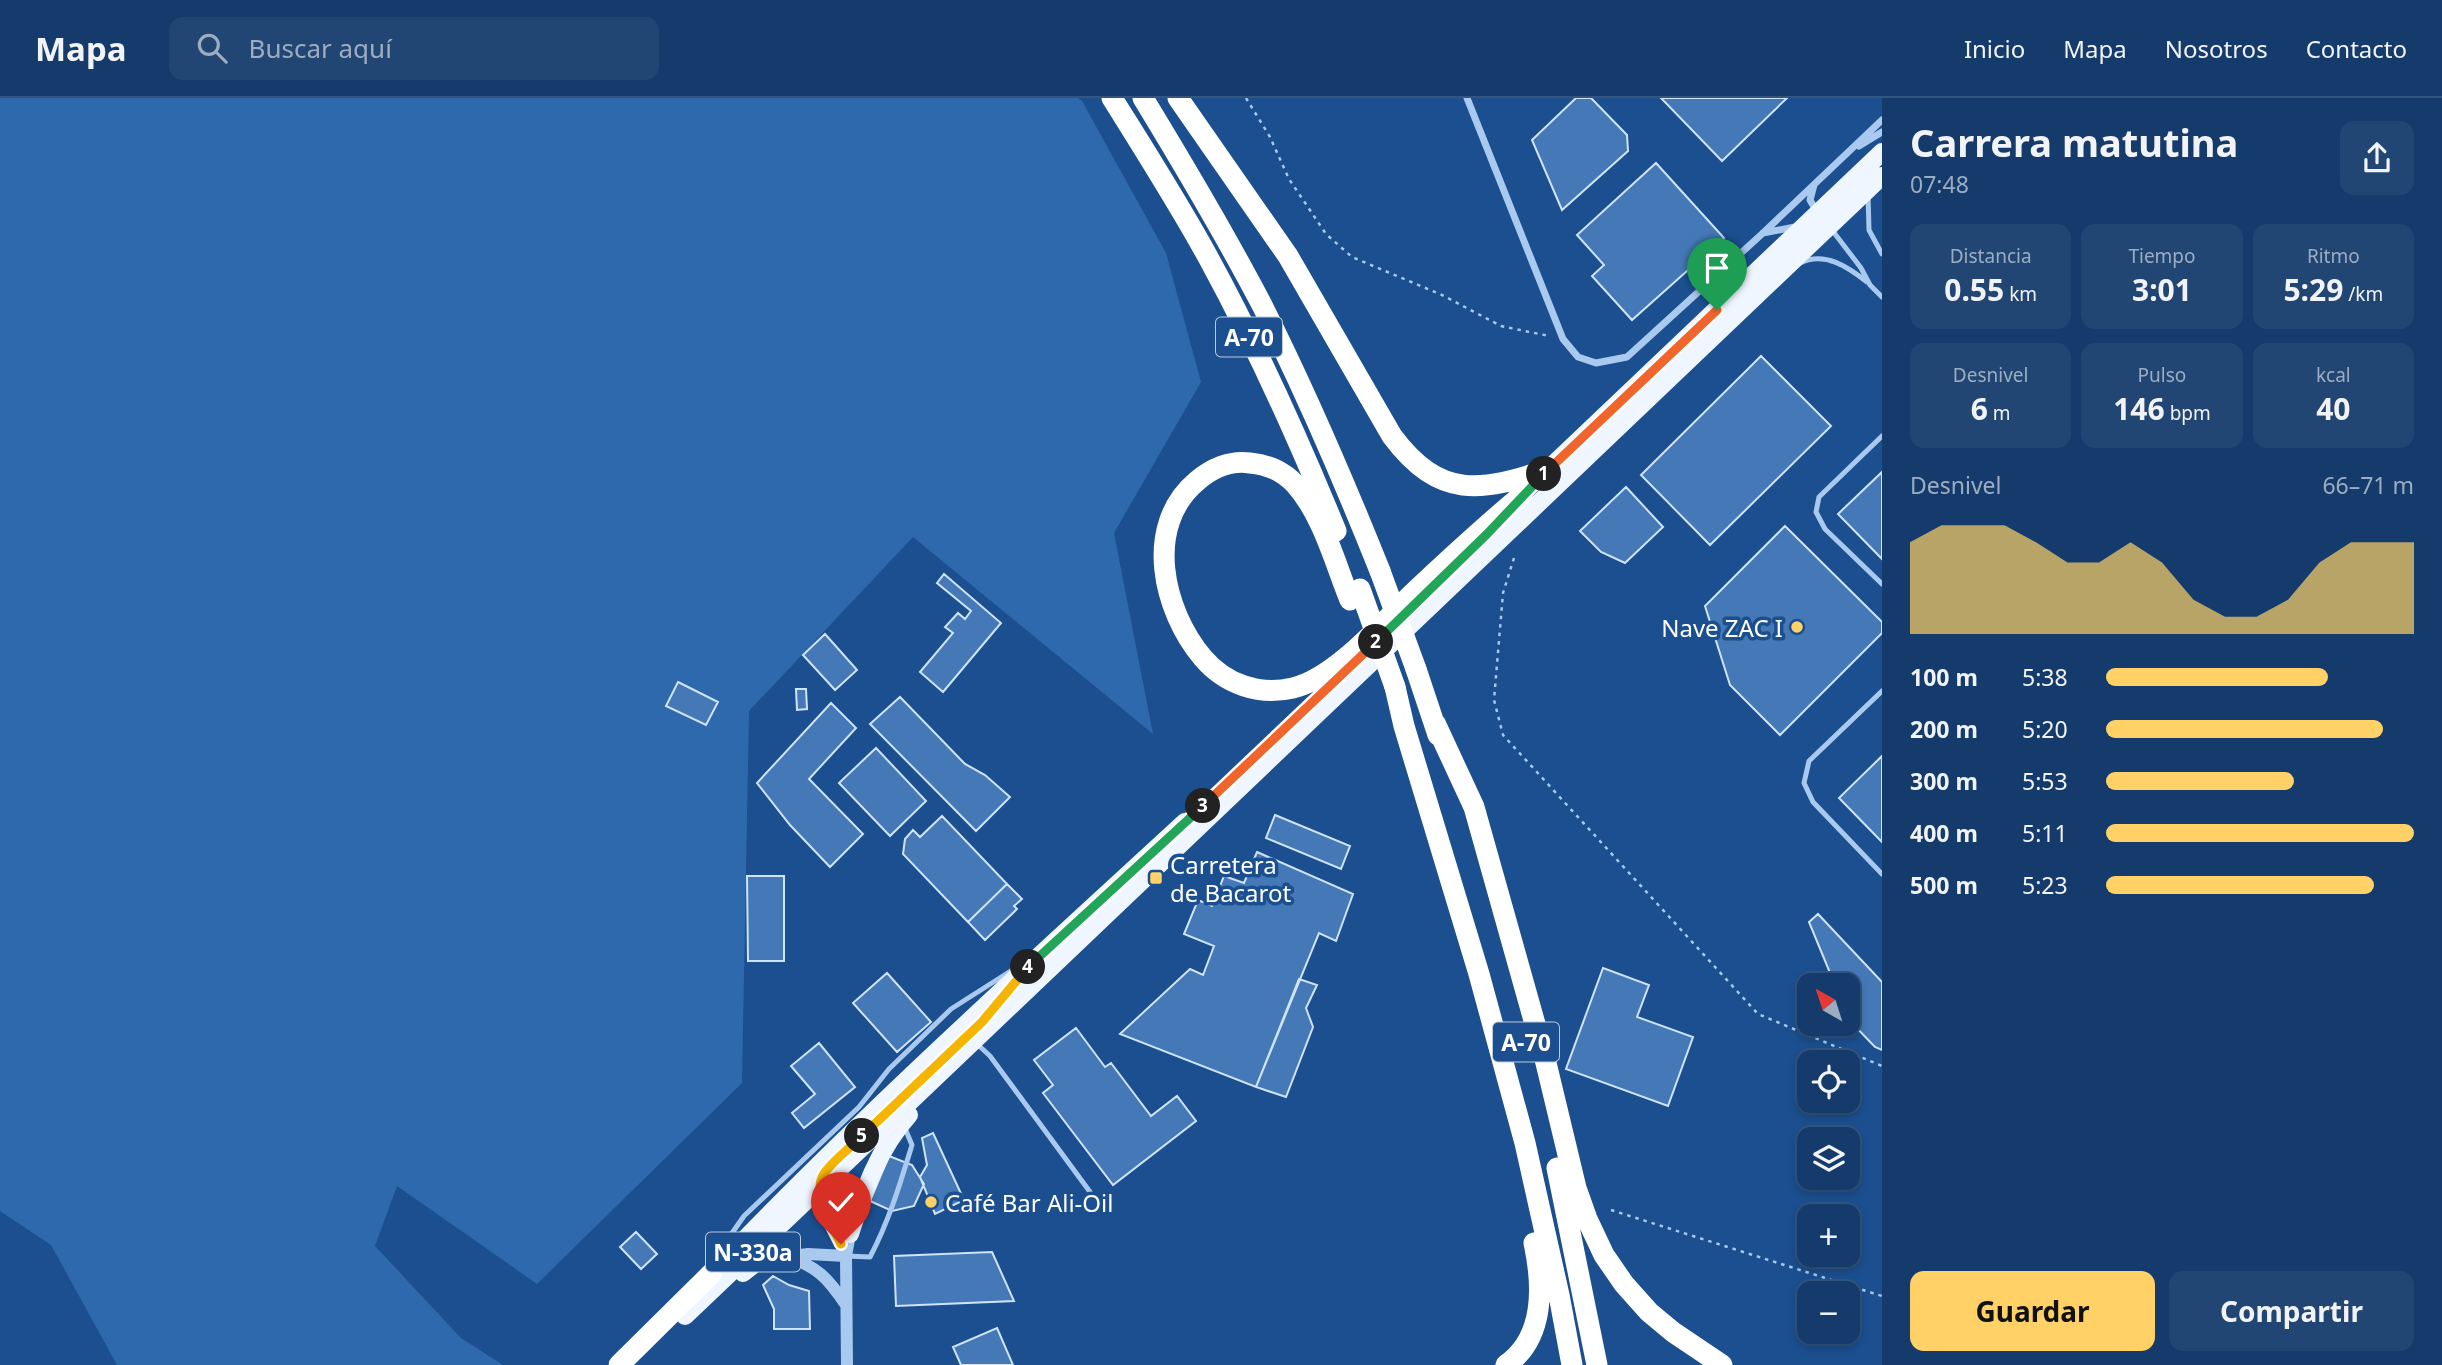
<!DOCTYPE html>
<html lang="es">
<meta charset="utf-8">
<style>
:root{--surface:#143b6b;--page:#214673;--text:#f1f3f6;--muted:#9dadc1;--line:#33557e;--accent:#ffd166}
body{margin:0;font-family:"Noto Sans",sans-serif;background:var(--page);color:var(--text);height:100vh;display:flex;flex-direction:column;font-size:26px;white-space:nowrap}
*{box-sizing:border-box;margin:0}
p{font-size:23px;color:var(--muted)}
.icon{flex:none;width:38px;height:38px;fill:none;stroke:currentColor;stroke-width:2;stroke-linecap:round;stroke-linejoin:round}
.map{position:relative;flex:1;overflow:hidden}
.panel{display:flex;flex-direction:column;background:var(--surface);width:560px}
.panel>*{flex:none}
.needle{width:46px;rotate:321deg}
.buttons{position:absolute;left:1797px;top:875px;display:grid;gap:14px}
.buttons a{display:grid;place-items:center;width:63px;height:63px;border-radius:14px;background:var(--surface);box-shadow:0 4px 10px #0003,0 0 0 2px var(--line);font-size:35px}
.pin{position:absolute;display:grid;place-items:center;width:60px;height:60px;color:#fff;margin:-72px -30px;border-radius:50% 50% 50% 0;rotate:-45deg;box-shadow:0 0 7px #0007}
.pin .icon{rotate:45deg}
.km{position:absolute;width:35px;height:35px;margin:-18px;border-radius:50%;background:#222;color:#fff;font-size:19px;line-height:35px;text-align:center}
.round{display:grid;place-items:center;flex:none;width:74px;height:74px;border-radius:14px;background:var(--page)}
.overview{display:flex;align-items:center;justify-content:space-between;height:119px;padding:0 28px}
h1{font-size:38px;font-weight:700;line-height:52px}
.figures{display:grid;grid-template-columns:repeat(3,1fr);gap:10px;height:119px;padding:7px 28px}
.figures div{display:grid;align-content:center;border-radius:14px;background:var(--page);text-align:center}
.figures b{font-size:30px;font-weight:700}
.figures small{font-size:19px;font-weight:400}
.figures p{font-size:19px}
.chart{height:196px;padding:14px 28px}
.chart p{display:flex;justify-content:space-between}
.chart svg{width:100%;height:126px;margin-top:7px;fill:var(--accent);opacity:.7}
.primary-button{display:flex;gap:14px;margin-top:auto;padding:14px 28px}
.primary-button a{flex:1;height:80px;border-radius:14px;background:var(--accent);color:#111;font-size:28px;font-weight:700;line-height:80px;text-align:center}
.primary-button a+a{background:var(--page);color:var(--text)}
ul{padding:0 28px;list-style:none;font-size:23px}
li{display:grid;grid-template-columns:112px 84px 1fr;align-items:center;height:52px}
li i{height:18px;border-radius:9px;background:var(--accent)}
header{display:flex;align-items:center;gap:42px;box-sizing:border-box;height:98px;padding:0 35px;background:var(--surface);border-bottom:2px solid var(--line)}
header strong{font-size:33px}
nav{display:flex;gap:38px;margin-inline-start:auto;font-size:24px}
.search{width:490px;height:63px;background:var(--page);display:flex;align-items:center;gap:18px;box-sizing:border-box;padding:0 24px;border-radius:14px;color:var(--muted);font-size:26px}
main{display:flex;flex:1;min-height:0}
.map>svg:first-child{display:block}
.green{fill:#2e69ad}
.building{fill:#4478b7;stroke:#cfe3fa;stroke-width:2}
.lines{fill:none;stroke-linecap:round;stroke-linejoin:round}
.path{stroke:#a9c9ee;stroke-width:2.5;stroke-dasharray:3.5 5;stroke-linecap:butt}
.service{stroke:#a9c9ee;stroke-width:5}
.minor{stroke:#a9c9ee;stroke-width:7}
.tertiary{stroke:#a9c9ee;stroke-width:12}
.primary{stroke:#f0f6ff;stroke-width:18}
.motorway{stroke:#fff;stroke-width:21}
.motorway-bridge{stroke:#fff;stroke-width:21}
.split-1-casing{stroke:#fff;stroke-width:14}
.split-2-casing{stroke:#fff;stroke-width:14}
.split-3-casing{stroke:#fff;stroke-width:14}
.split-4-casing{stroke:#fff;stroke-width:14}
.split-5-casing{stroke:#fff;stroke-width:14}
.split-6-casing{stroke:#fff;stroke-width:14}
.split-1{stroke:#f0652b;stroke-width:9}
.split-2{stroke:#22a559;stroke-width:9}
.split-3{stroke:#f0652b;stroke-width:9}
.split-4{stroke:#22a559;stroke-width:9}
.split-5{stroke:#f5b400;stroke-width:9}
.split-6{stroke:#f5b400;stroke-width:9}
.poi-dot{fill:#ffd166;stroke:#1b4f8f;stroke-width:2.5}
.labels{text-anchor:middle;dominant-baseline:central;stroke-width:7;stroke-linejoin:round;paint-order:stroke}
.shield{fill:#1b4f8f;stroke:#bbcadd;stroke-width:2}
.shield-label{font-size:23px;font-weight:bold;fill:#fff}
.poi-label{font-size:24px;fill:#fff;stroke:#1b4f8f;text-anchor:start}
</style>
<header>
<strong>Mapa</strong>
<div class="search"><svg class="icon" aria-label="search" viewBox="0 0 24 24"><circle cx="10" cy="10" r="6"/><path d="M15 15l6 6"/></svg>Buscar aquí</div>
<nav><a>Inicio</a><a>Mapa</a><a>Nosotros</a><a>Contacto</a></nav>
</header>
<main>
<div class="map">
<svg width="1882" height="1267" viewBox="0 0 1882 1267">
<rect width="100%" height="100%" fill="#1b4f8f"/>
<path class="green" d="M0 0H1078L1082 3 1166 155 1201 284 1114 435 1153 636 913 439 749 613 742 985 537 1186 397 1088 375 1148 461 1240 503 1267H117L51 1147 0 1113Z"/>
<path class="building" d="M1576 0H1591L1627 37 1628 53 1562 112 1532 42Z
M1661 0H1787L1722 63Z
M1656 65 1724 140 1632 222 1592 178 1604 167 1577 137Z
M1761 258 1831 328 1710 447 1641 377Z
M1882 374V461L1838 416Z
M1626 389 1663 429 1625 465 1601 454 1580 433Z
M1785 428 1882 524V535L1780 637 1730 587 1705 508Z
M944 476 1001 525 943 594 920 574 953 535 945 529 958 515 965 521 971 513 937 485Z
M825 536 857 572 835 592 803 557Z
M678 584 718 604 706 627 666 608Z
M796 591H806L807 611 797 612Z
M900 599 965 666 985 677 1010 699 976 733 870 626Z
M831 605 856 630 809 681 863 736 830 769 790 727 757 685Z
M876 650 926 703 890 738 839 685Z
M1882 658V744L1839 700Z
M1275 717 1350 748 1341 771 1266 740Z
M942 718 1007 786 968 824 903 756 905 741 913 732 920 739Z
M1257 754 1353 796 1336 843 1319 835 1256 989 1120 936 1190 871 1203 877 1214 848 1184 836 1198 802 1212 808 1224 778 1244 785Z
M747 778H784V863H748Z
M1007 786 1022 801 1014 808 1017 811 985 842 968 824Z
M1818 816 1882 884V952L1875 949 1848 921V887H1835L1809 824Z
M1603 870 1649 887 1637 919 1693 939 1668 1008 1566 971Z
M887 875 931 924 897 954 853 905Z
M1299 881 1317 887 1306 910 1313 929 1286 999 1256 989Z
M1076 930 1105 969 1111 965 1151 1018 1177 998 1196 1023 1113 1087 1043 995 1053 987 1034 962Z
M819 945 855 989 804 1030 792 1015 815 996 791 968Z
M933 1035 964 1102 935 1116 920 1079 927 1067 922 1040Z
M889 1058 912 1067 924 1086 914 1108 892 1113 870 1103Z
M636 1134 657 1156 641 1171 620 1149Z
M992 1154 1014 1203 896 1208 894 1158Z
M773 1178 789 1187 809 1193 810 1231H774V1211L763 1187Z
M997 1230 1013 1267H961L953 1249Z"/>
<g class="lines">
<path class="path" d="M1246 0 1270 39 1289 81 1326 136 1352 159 1442 197 1501 228 1549 238
M1514 460 1503 495 1494 602 1503 637 1758 916 1882 968
M1611 1112 1882 1198"/>
<path class="service" d="M1868 96 1869 132 1882 156
M1832 132 1861 170 1870 187 1882 199
M1800 165C1825 153 1848 169 1867 184
M1882 338 1819 399 1816 414 1825 431 1882 486
M1882 593 1809 663 1804 685 1813 704 1882 776
M976 945 990 958 1093 1098
M846 1158 870 1159C889 1123 900 1086 912 1047L904 1028
M716 1162 718 1155 744 1118 859 1009 889 971 951 911 1017 869"/>
<path class="minor" d="M1467 0 1563 241 1578 259 1596 265 1627 259 1763 135 1882 22
M1859 48 1882 34
M1814 87 1810 102 1817 114
M1763 135 1795 129"/>
<path class="tertiary" d="M820 1090 837 1099 849 1125 850 1136 846 1158 847 1267
M820 1090 826 1116 846 1158
M785 1158C817 1168 828 1180 846 1207
M792 1158 808 1156 846 1158"/>
<path class="primary" d="M1539 380 1882 54
M850 1136C864 1093 878 1051 909 1017
M712 1175C862 1018 1025 871 1185 724
M743 1175 757 1164 785 1158
M685 1218 1882 78"/>
<path class="motorway" d="M1112 0C1145 53 1179 106 1209 161 1257 249 1298 340 1336 433
M1143 0C1185 69 1226 138 1263 209 1306 295 1344 383 1380 473
M1178 0 1288 158 1392 338C1440 402 1481 394 1549 371
M1350 502C1335 465 1323 418 1296 387 1283 373 1269 367 1250 365 1230 362 1211 371 1197 383 1143 428 1163 513 1203 560 1225 586 1259 598 1293 590 1335 580 1381 526 1412 496 1448 462 1484 429 1522 397
M1416 571 1438 637
M1395 589 1404 628 1479 876 1525 1045 1559 1197 1572 1267
M1435 625 1474 709 1546 965 1576 1090 1587 1121 1604 1157 1624 1186 1649 1214 1673 1234 1722 1267
M1557 1070 1597 1267
M619 1267 712 1175
M1506 1267C1545 1240 1543 1187 1534 1145"/>
<path class="motorway-bridge" d="M1380 473 1416 571
M1360 491 1395 589"/>
</g>
<g class="lines">
<g class="split-1-casing">
<path id="split-1" d="M1544 376 1717 212"/>
</g>
<g class="split-2-casing">
<path id="split-2" d="M1376 544 1487 436 1544 376"/>
</g>
<g class="split-3-casing">
<path id="split-3" d="M1203 708 1376 544"/>
</g>
<g class="split-4-casing">
<path id="split-4" d="M1028 869 1203 708"/>
</g>
<g class="split-5-casing">
<path id="split-5" d="M862 1038 982 924 1028 869"/>
</g>
<g class="split-6-casing">
<path id="split-6" d="M841 1146C832 1127 809 1093 826 1073 836 1060 850 1050 862 1038"/>
</g>
<use href="#split-1" class="split-1"/>
<use href="#split-2" class="split-2"/>
<use href="#split-3" class="split-3"/>
<use href="#split-4" class="split-4"/>
<use href="#split-5" class="split-5"/>
<use href="#split-6" class="split-6"/>
</g>
<g class="poi-dot">
<circle cx="1797" cy="529" r="7"/>
<rect x="1149" y="773" width="14" height="14" rx="3.5"/>
<circle cx="931" cy="1104" r="7"/>
</g>
<g class="labels">
<g class="shield">
<rect x="1216" y="219.5" width="66" height="39" rx="5"/>
<rect x="1493" y="924.5" width="66" height="39" rx="5"/>
<rect x="706" y="1134.5" width="94" height="39" rx="5"/>
</g>
<g class="shield-label">
<text x="1249" y="239">A-70</text>
<text x="1526" y="944">A-70</text>
<text x="753" y="1154">N-330a</text>
</g>
<g class="poi-label">
<text x="1783" y="529" text-anchor="end">Nave ZAC I</text>
<text x="1170" y="766">Carretera<tspan x="1170" dy="28">de Bacarot</tspan></text>
<text x="945" y="1104">Café Bar Ali-Oil</text>
</g>
</g>
</svg>
<div class="buttons">
<a><svg class="needle" viewBox="-14 -14 28 28"><path d="M0-13l5 13h-10z" fill="#e53935"/><path d="M0 13l5-13h-10z" fill="#9dadc1"/></svg></a>
<a><svg class="icon" aria-label="locate" viewBox="0 0 24 24"><circle cx="12" cy="12" r="6"/><path d="M12 2v4M12 18v4M2 12h4M18 12h4"/></svg></a>
<a><svg class="icon" aria-label="layers" viewBox="0 0 24 24"><path d="M12 4l9 5-9 5-9-5zM3 14l9 5 9-5"/></svg></a>
<a>+</a>
<a>−</a>
</div>
<div class="pin" style="left:1717px;top:212px;background:#1e9e55"><svg class="icon" aria-label="arrive" viewBox="0 0 24 24"><path d="M6 21V4h12l-3 4 3 4H6"/></svg></div>
<div class="pin" style="left:841px;top:1146px;background:#d93025"><svg class="icon" aria-label="check" viewBox="0 0 24 24"><path d="M5 12l5 5 9-10"/></svg></div>
<b class="km" style="left:1544px;top:376px">1</b>
<b class="km" style="left:1376px;top:544px">2</b>
<b class="km" style="left:1203px;top:708px">3</b>
<b class="km" style="left:1028px;top:869px">4</b>
<b class="km" style="left:862px;top:1038px">5</b>
</div>
<section class="panel">
<div class="overview"><div><h1>Carrera matutina</h1><p>07:48</p></div><a class="round"><svg class="icon" aria-label="share" viewBox="0 0 24 24"><path d="M12 15V3M7 8l5-5 5 5M5 13v7h14v-7"/></svg></a></div>
<div class="figures">
<div><p>Distancia</p><b>0.55<small> km</small></b></div>
<div><p>Tiempo</p><b>3:01</b></div>
<div><p>Ritmo</p><b>5:29<small> /km</small></b></div>
</div>
<div class="figures">
<div><p>Desnivel</p><b>6<small> m</small></b></div>
<div><p>Pulso</p><b>146<small> bpm</small></b></div>
<div><p>kcal</p><b>40</b></div>
</div>
<div class="chart"><p><span>Desnivel</span>66–71 m</p>
<svg viewBox="0 0 160 44" preserveAspectRatio="none"><path d="M0 44V12L10 6L20 6L30 6L40 12L50 19L60 19L70 12L80 19L90 32L100 38L110 38L120 32L130 19L140 12L150 12L160 12V44z"/></svg>
</div>
<ul>
<li><b>100 m</b>5:38<i style="width:72%"></i></li>
<li><b>200 m</b>5:20<i style="width:90%"></i></li>
<li><b>300 m</b>5:53<i style="width:61%"></i></li>
<li><b>400 m</b>5:11<i style="width:100%"></i></li>
<li><b>500 m</b>5:23<i style="width:87%"></i></li>
</ul>
<div class="primary-button"><a>Guardar</a><a>Compartir</a></div>
</section>
</main>
